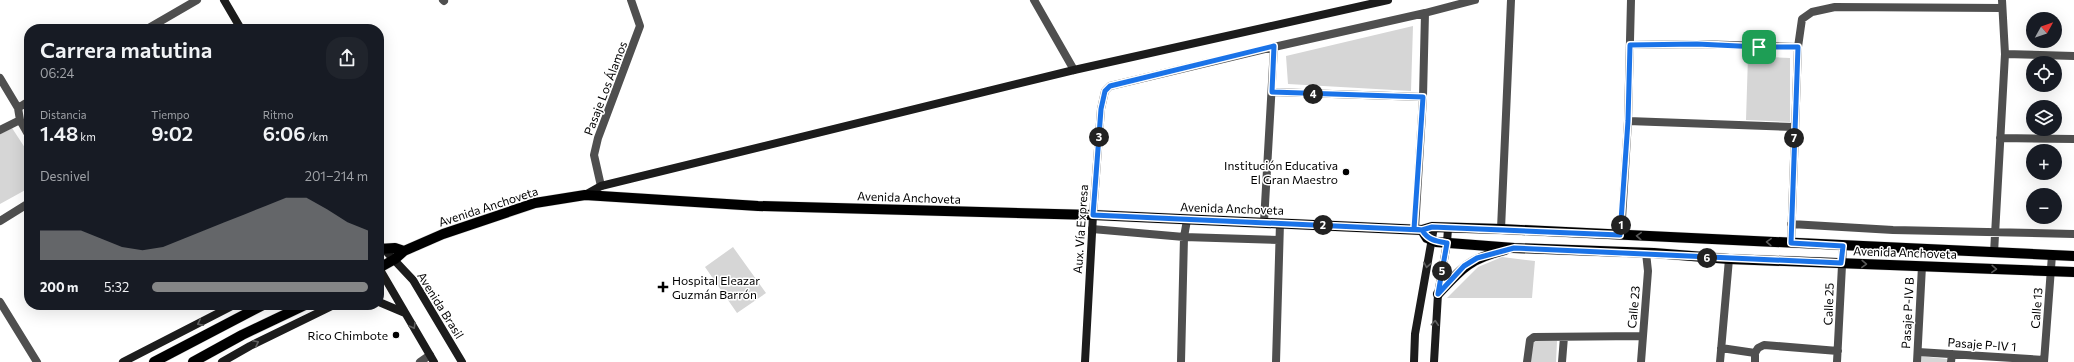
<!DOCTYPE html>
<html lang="es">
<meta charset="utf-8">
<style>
:root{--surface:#171b24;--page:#20242c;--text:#f1f3f6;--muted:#9ea1a6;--accent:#858687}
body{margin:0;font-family:Commissioner,sans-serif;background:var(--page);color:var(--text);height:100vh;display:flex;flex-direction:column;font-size:15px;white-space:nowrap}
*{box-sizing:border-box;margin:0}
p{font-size:13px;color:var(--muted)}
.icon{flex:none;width:22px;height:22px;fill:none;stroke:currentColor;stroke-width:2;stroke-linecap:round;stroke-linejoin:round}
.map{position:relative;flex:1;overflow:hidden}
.panel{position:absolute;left:24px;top:24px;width:360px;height:286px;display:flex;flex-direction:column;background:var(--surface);border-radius:16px;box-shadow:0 4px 16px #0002}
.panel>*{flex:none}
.needle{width:26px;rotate:50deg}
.tools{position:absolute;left:2026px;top:12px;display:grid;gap:8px}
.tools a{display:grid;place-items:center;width:36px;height:36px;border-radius:50%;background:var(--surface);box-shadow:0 4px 16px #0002;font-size:20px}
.pin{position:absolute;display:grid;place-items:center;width:34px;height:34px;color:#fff;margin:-17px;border-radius:8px;box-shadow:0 2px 6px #0006}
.km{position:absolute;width:20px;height:20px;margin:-10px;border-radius:50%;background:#222;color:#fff;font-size:11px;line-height:20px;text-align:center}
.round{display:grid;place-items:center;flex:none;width:42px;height:42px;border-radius:16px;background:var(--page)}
.summary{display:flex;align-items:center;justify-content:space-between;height:68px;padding:0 16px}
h1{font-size:22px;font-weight:600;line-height:30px}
.stats{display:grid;grid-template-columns:repeat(3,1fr);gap:6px;height:68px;padding:4px 16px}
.stats div{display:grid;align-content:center}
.stats b{font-size:20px;font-weight:600}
.stats small{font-size:11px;font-weight:400}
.stats p{font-size:11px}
.chart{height:112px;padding:8px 16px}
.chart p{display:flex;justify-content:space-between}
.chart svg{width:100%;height:72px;margin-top:4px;fill:var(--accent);opacity:.7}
ul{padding:0 16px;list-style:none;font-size:13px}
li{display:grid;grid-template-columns:64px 48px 1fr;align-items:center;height:30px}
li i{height:10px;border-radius:5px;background:var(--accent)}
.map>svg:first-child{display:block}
.green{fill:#d6d6d6}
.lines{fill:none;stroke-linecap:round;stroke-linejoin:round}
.primary-casing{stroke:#dbdbdb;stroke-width:11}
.minor{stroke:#4f4f4f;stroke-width:8}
.tertiary{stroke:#4f4f4f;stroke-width:8}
.secondary{stroke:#1c1c1c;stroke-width:8}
.primary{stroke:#000;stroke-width:10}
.oneway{stroke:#595959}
.oneway2{stroke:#606060}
.route-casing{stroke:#fff;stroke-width:8}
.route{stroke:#1a73e8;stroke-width:5}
.poi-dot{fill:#000;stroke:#fff;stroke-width:1.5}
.labels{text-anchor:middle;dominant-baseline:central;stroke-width:3;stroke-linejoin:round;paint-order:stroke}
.street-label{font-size:12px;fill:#000;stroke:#fff}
.poi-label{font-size:12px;fill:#000;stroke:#fff;text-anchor:end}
</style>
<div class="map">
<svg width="2074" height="362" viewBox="0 0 2074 362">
<rect width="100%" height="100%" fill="#fff"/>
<path class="green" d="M1413 26 1411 91 1288 84 1286 56Z
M1748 56 1790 58V122L1746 120Z
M12 128 29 154V188L0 204V134Z
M733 247 766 293 737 313 705 267Z
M1502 257 1535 261 1532 298H1447L1478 267Z
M1531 341H1557L1556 362H1530Z
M1920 356 1947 359V362H1920Z"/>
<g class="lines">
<g class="primary-casing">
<path id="primary" d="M1422 230 1427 238 1436 242 1514 248 1654 253 1729 259 2074 272
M379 249 395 248 404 251
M379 268 395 259 404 251 443 234 535 203 585 195 758 206 1093 215 1422 230 1432 227 1501 229 2074 256
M1438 294C1462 268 1469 259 1505 250
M154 362 263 305
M193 362 242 335 305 305"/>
</g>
<path class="minor" d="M443 0 444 1
M1034 0 1074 70
M147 29 197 0
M1630 45 1697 44 1798 47
M2005 54 2074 56
M0 78 18 108
M1272 92 1423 97
M20 120 29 136
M1628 121 1794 127
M0 130 20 120 18 108 29 101
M2000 138 2074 139
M1093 215 1101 109 1105 91 1110 86 1274 47 1425 13 1475 0
M0 221 29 203
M1264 222 1274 47
M1791 224 1893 230 2074 234
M1092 229 1184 237 1279 240
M1415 229 1423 97 1425 13
M1501 229 1511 0
M1621 235 1628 121 1631 0
M1791 243 1798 47 1802 19 1812 12 1835 7 2002 8
M1994 253 2005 54 2002 0
M0 302 37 362
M1721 348 1755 353 1758 348 1764 345 1838 351
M1918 352 2044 360
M420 362 430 355
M1181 362 1184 237 1187 220
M1276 362 1280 223
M1527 362 1530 340 1534 337 1643 336
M1562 362 1564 337
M1641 362 1648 271 1646 253
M1720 362 1729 259
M1755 362V353
M1837 362 1843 246
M1917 362 1922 266
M1951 362 1952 354
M2044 362 2052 255"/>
<path class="tertiary" d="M601 186 594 155 598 138 640 26 631 0"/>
<path class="secondary" d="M224 0 241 29
M585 195 601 186 1074 70 1388 0
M382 247 413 280 462 362
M379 268 434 362
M379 302 405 313
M123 362 234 305
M222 362 250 346 334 305
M1085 362 1093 215
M1414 362 1415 334 1434 227
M1434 362 1438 294 1447 243 1448 228"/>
<use href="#primary" class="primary"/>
</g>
<defs><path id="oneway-chevron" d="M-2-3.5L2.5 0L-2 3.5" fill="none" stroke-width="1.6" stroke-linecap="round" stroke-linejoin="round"/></defs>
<g class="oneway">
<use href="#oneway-chevron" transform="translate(1639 236) rotate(-177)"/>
<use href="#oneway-chevron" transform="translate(1769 242) rotate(-178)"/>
<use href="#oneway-chevron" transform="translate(1864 264) rotate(2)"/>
<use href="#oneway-chevron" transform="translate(1994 269) rotate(2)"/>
</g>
<g class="oneway2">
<use href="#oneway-chevron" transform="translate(1427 265) rotate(100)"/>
<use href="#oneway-chevron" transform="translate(200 323) rotate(153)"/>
<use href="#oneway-chevron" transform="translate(1435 323) rotate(-86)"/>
<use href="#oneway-chevron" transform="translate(413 326) rotate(60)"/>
<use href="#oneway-chevron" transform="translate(256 343) rotate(-27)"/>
</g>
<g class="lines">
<g class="route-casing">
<path id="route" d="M1759 47 1697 44 1630 45 1628 121 1620 235 1432 227 1422 230 1093 215 1101 109 1105 91 1110 86 1274 46 1272 92 1423 97 1414 229 1422 230C1428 240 1435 241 1447 243L1438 294 1464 266 1477 258 1514 248 1841 263 1843 246 1791 243 1798 47H1759"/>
</g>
<use href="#route" class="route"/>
</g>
<g class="poi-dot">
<circle cx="1346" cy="172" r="4"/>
<path d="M661 281h4v4h4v4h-4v4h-4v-4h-4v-4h4z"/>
<circle cx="396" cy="335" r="4"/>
</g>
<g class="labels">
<g class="street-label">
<text transform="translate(605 88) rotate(-69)">Pasaje Los Álamos</text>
<text transform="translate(909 197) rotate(2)">Avenida Anchoveta</text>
<text transform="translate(488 206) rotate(-18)">Avenida Anchoveta</text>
<text transform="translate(1232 208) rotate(2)">Avenida Anchoveta</text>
<text transform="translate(1080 229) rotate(-86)">Aux. Vía Expresa</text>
<text transform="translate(1905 252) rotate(2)">Avenida Anchoveta</text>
<text transform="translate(1828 304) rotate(-88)">Calle 25</text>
<text transform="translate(441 305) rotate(58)">Avenida Brasil</text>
<text transform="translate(1633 307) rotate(-85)">Calle 23</text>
<text transform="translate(2036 308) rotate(-86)">Calle 13</text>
<text transform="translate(1907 313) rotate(-87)">Pasaje P-IV B</text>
<text transform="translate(1982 344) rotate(4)">Pasaje P-IV 1</text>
</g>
<g class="poi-label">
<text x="1338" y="165">Institución Educativa<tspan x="1338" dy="14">El Gran Maestro</tspan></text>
<text x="672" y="280" text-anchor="start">Hospital Eleazar<tspan x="672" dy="14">Guzmán Barrón</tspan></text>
<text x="388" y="335">Rico Chimbote</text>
</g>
</g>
</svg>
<div class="tools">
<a><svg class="needle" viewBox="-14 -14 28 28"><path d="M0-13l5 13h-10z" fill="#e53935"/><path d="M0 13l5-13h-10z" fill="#9ea1a6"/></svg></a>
<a><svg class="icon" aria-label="locate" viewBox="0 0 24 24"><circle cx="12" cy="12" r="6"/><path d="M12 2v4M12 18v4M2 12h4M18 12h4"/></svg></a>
<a><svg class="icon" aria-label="layers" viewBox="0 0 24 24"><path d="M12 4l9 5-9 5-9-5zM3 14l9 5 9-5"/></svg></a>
<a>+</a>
<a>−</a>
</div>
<div class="pin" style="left:1759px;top:47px;background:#1e9e55"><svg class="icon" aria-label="arrive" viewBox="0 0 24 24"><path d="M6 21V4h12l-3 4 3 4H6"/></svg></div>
<b class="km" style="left:1621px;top:225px">1</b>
<b class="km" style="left:1323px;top:225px">2</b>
<b class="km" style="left:1099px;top:137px">3</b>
<b class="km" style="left:1313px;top:94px">4</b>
<b class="km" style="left:1442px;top:271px">5</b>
<b class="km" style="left:1707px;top:258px">6</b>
<b class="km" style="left:1794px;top:138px">7</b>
<section class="panel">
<div class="summary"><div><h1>Carrera matutina</h1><p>06:24</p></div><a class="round"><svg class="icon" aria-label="share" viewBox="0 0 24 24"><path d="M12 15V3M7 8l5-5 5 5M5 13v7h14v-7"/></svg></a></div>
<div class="stats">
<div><p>Distancia</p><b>1.48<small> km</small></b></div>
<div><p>Tiempo</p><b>9:02</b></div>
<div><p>Ritmo</p><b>6:06<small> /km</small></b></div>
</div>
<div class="chart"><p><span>Desnivel</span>201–214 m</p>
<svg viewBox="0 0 160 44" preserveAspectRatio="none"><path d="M0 44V26L10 26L20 26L30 31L40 36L50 38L60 36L70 31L80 26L90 21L100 16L110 11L120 6L130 6L140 13L150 21L160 26V44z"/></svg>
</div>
<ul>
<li><b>200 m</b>5:32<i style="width:100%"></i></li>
</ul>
</section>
</div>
